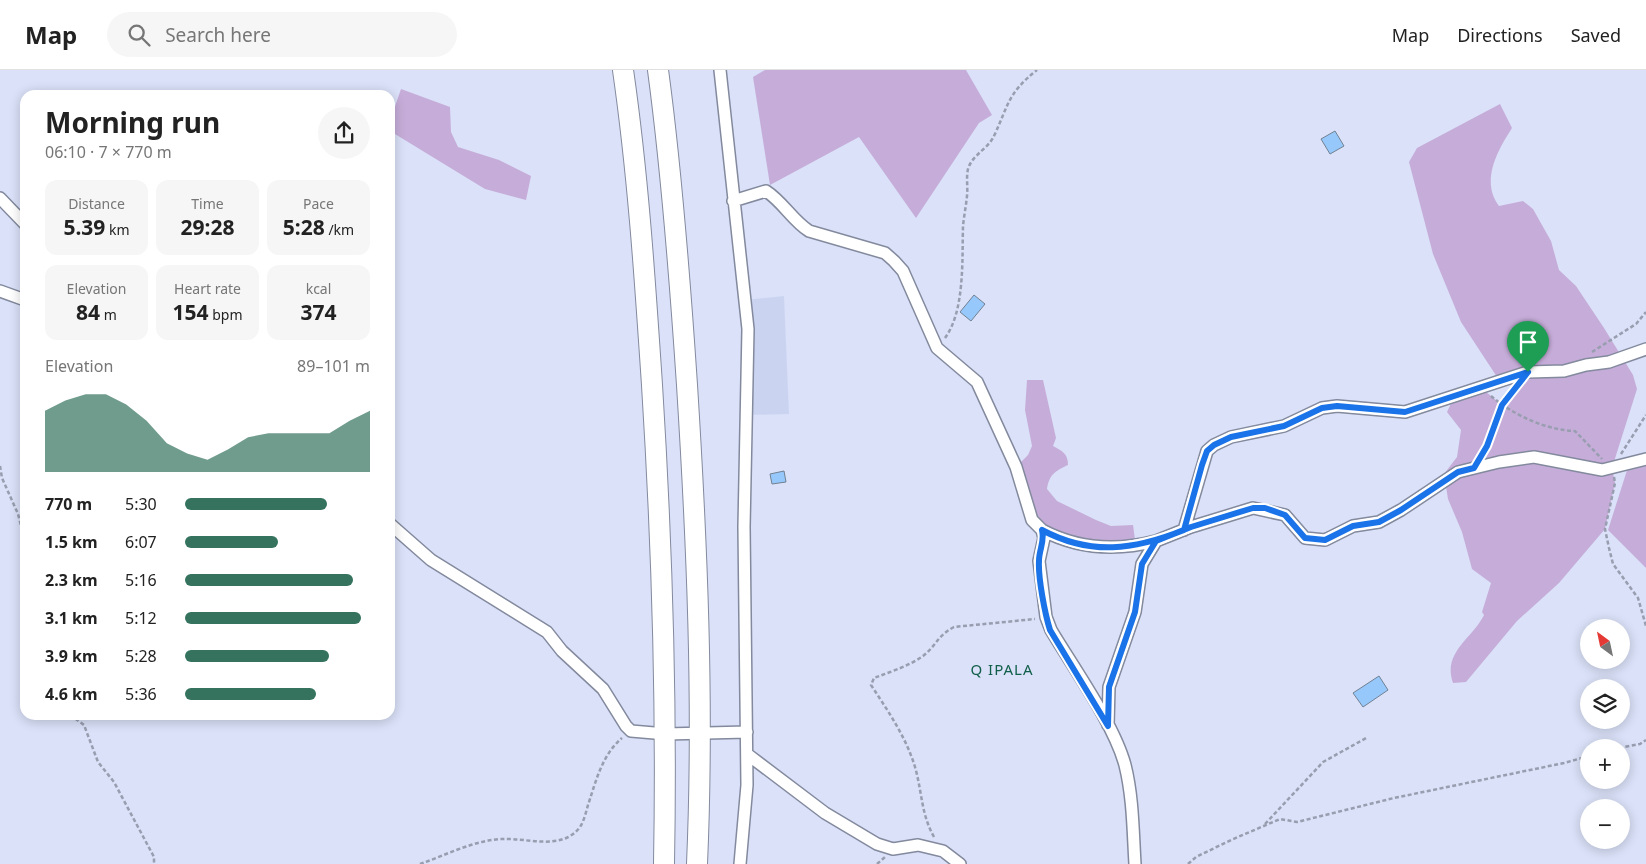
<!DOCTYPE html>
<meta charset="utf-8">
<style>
:root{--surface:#fff;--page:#f6f6f6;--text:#222;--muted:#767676;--line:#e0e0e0;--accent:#35735f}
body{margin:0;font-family:"Noto Sans",sans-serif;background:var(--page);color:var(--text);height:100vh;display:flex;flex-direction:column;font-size:19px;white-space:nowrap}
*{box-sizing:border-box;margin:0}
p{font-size:16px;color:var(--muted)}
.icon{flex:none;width:28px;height:28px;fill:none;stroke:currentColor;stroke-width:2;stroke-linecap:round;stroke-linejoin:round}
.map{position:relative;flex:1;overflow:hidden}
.panel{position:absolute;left:20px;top:20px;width:375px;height:630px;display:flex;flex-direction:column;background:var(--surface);border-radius:15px;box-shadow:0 2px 12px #0003}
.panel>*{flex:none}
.needle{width:32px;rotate:327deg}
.buttons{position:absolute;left:1580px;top:549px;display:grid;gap:10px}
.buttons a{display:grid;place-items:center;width:50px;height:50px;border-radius:50%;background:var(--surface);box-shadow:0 2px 12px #0003;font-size:25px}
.pin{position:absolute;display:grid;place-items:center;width:42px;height:42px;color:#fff;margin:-51px -21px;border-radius:50% 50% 50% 0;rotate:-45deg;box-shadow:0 0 5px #0007}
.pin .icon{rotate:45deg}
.round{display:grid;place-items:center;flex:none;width:52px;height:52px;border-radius:26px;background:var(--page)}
.overview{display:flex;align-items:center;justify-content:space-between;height:85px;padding:0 25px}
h1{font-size:28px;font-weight:700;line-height:38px}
.figures{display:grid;grid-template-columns:repeat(3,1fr);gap:8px;height:85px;padding:5px 25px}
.figures div{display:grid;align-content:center;border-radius:12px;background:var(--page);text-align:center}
.figures b{font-size:21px;font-weight:700}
.figures small{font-size:14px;font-weight:400}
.figures p{font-size:14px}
.chart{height:140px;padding:10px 25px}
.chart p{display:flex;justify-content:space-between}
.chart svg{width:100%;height:90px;margin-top:5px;fill:var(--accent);opacity:.7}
ul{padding:0 25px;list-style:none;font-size:16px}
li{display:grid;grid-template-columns:80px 60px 1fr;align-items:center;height:38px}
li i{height:12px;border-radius:6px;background:var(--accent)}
header{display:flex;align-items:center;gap:30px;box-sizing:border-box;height:70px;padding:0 25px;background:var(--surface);border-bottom:1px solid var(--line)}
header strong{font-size:24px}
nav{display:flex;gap:28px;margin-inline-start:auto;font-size:18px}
.search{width:350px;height:45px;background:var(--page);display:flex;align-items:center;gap:12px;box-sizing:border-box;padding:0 18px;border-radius:28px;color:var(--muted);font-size:19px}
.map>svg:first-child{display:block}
.built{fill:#cad4f1}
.green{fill:#c6add9}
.building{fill:#97c8fc;stroke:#718192}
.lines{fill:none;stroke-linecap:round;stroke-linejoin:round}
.street-casing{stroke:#838a9e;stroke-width:14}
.highway-casing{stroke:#838a9e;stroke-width:22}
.path{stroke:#989daf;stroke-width:2.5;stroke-dasharray:4 2.5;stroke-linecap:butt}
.street{stroke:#fff;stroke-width:11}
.highway{stroke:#fff;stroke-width:20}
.route-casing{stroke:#fff;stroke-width:10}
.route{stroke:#1a73e8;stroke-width:6}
.labels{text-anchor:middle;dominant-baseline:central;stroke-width:5;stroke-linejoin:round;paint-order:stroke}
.quarter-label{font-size:15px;letter-spacing:1px;fill:#115f4a;stroke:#dae1f8}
</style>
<header>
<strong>Map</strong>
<div class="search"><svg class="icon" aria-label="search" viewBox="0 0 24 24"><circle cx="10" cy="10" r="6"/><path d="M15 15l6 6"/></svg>Search here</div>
<nav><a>Map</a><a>Directions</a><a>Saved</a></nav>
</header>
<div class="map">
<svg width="1646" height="794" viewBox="0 0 1646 794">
<rect width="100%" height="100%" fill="#dae1f8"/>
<path class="built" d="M784 226 789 344 747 345 745 230Z"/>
<path class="green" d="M765 0H966L992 45 979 53 916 148 859 67 770 115 753 7Z
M401 19 450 37 451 62 458 77 499 90 531 106 526 130 485 119 390 61V51Z
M1500 34 1512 58C1498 80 1480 111 1499 136L1523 131 1533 139 1551 171 1559 200 1576 216 1604 258 1633 305 1637 319 1612 398 1615 413 1605 459 1559 513 1517 551 1466 612 1453 613C1442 582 1473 568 1484 545L1482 542 1491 513 1472 499 1462 462 1448 429 1444 404 1457 387 1461 360 1447 342 1455 325 1480 317 1502 335 1527 302 1499 310 1461 252 1433 184 1409 92 1417 78Z
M1027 310H1043L1056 368 1053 376C1062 381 1068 383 1068 395 1055 401 1049 405 1047 419L1057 431 1096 450 1111 456 1133 455 1136 477 1113 479 1042 460 1016 397 1028 385 1032 376 1025 340Z
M1646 389V498L1608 460 1629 394Z"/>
<path class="building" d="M1335 61 1344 76 1330 84 1321 69Z
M974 225 985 234 971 251 960 242Z
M784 401 786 412 772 414 770 404Z
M1379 606 1388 620 1363 637 1353 623Z"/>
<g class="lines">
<g class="street-casing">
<path id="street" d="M720 0 748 259 744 457 747 715 740 794
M0 128 25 154
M733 131 766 121C783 132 792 150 809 161L885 183 894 191 903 201 937 278 977 312 1016 397 1032 450 1042 460 1044 468 1039 491 1046 547 1051 560C1073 597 1114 654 1125 695 1133 727 1133 761 1135 794
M0 221 25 230
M390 454 431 490 547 562 562 581 603 619 626 656 631 661 666 664 747 662
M1042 460C1078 479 1117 481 1156 471
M1184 460 1207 381 1214 375 1231 367 1284 356 1322 338 1337 336 1405 342 1528 302 1564 301 1586 295 1609 292 1646 279
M1108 655 1109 617 1135 542 1142 494 1156 471 1191 457 1253 438 1285 445 1305 468 1325 470 1353 456 1379 452 1401 440 1458 402 1499 392 1534 387 1602 400 1646 389
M747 684 825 743 877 774 893 779 918 775 943 781 960 794"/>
</g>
<g class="highway-casing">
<path id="highway" d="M623 0C638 104 645 210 652 315 662 474 667 634 664 794
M658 0C672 104 680 210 687 315 697 474 704 634 697 794"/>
</g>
<path class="path" d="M945 268C965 241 962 189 963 156 964 146 966 136 967 126 968 117 966 107 968 99 972 85 988 79 994 66 1009 34 1007 24 1037 0
M1592 282 1636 254 1646 242
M1491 326C1513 345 1546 360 1575 361L1602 389
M1621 384 1646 345
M1482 385 1502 335 1514 318
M0 396 2 408 18 444 25 471
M1614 407 1615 413 1605 459 1609 478 1613 494 1638 528 1646 556
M25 508V540
M70 645 84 655 98 692 114 712 154 787V794
M1619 678 1640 674 1646 670
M1265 754 1323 692 1368 667
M934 767C921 744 922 721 915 697 906 667 888 641 871 615L874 608C890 602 909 596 923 586 936 576 938 565 954 557L1035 549
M420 794C446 785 477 769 504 769 528 768 562 781 580 757 584 751 586 742 588 735 596 711 602 685 622 668
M877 794 885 787
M1188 794 1196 787 1231 770 1280 749 1297 752 1394 728 1564 693 1589 686"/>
<use href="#street" class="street"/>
<use href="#highway" class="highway"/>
</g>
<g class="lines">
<g class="route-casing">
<path id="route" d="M1528 302 1405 342 1337 336 1322 338 1284 356 1231 367 1214 375 1207 381 1202 395 1184 460C1134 480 1091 486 1042 460 1045 472 1039 479 1039 491 1038 508 1045 544 1050 560L1108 656 1109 617 1135 542 1142 494 1156 471 1191 457 1253 438H1265L1285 445 1305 468 1325 470 1353 456 1379 452 1401 440 1458 402 1474 398 1487 376 1502 335 1528 302"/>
</g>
<use href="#route" class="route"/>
</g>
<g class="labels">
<g class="quarter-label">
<text x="1002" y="599">Q IPALA</text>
</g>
</g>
</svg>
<div class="buttons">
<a><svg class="needle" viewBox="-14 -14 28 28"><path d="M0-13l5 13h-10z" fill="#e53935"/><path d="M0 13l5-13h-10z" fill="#767676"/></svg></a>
<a><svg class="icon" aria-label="layers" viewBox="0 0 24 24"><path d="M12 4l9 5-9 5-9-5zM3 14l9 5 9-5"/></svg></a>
<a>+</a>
<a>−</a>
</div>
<div class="pin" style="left:1528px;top:302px;background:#1e9e55"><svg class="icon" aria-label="arrive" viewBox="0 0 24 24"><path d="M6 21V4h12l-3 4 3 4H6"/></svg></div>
<section class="panel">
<div class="overview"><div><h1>Morning run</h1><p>06:10 · 7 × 770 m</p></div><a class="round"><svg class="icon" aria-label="share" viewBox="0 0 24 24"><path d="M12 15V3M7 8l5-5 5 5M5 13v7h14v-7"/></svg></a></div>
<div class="figures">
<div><p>Distance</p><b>5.39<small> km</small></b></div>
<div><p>Time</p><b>29:28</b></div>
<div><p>Pace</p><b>5:28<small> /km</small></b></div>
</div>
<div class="figures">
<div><p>Elevation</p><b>84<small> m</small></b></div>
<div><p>Heart rate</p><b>154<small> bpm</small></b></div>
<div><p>kcal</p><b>374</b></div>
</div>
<div class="chart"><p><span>Elevation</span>89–101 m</p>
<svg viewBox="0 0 160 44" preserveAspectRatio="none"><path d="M0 44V14L10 9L20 6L30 6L40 11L50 19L60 30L70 35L80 38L90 33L100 27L110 25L120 25L130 25L140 25L150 19L160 14V44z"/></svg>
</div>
<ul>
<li><b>770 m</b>5:30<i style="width:77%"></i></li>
<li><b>1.5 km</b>6:07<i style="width:50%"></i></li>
<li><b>2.3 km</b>5:16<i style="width:91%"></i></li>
<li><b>3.1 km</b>5:12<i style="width:95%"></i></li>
<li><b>3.9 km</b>5:28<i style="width:78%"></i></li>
<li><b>4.6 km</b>5:36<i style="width:71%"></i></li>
</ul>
</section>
</div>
